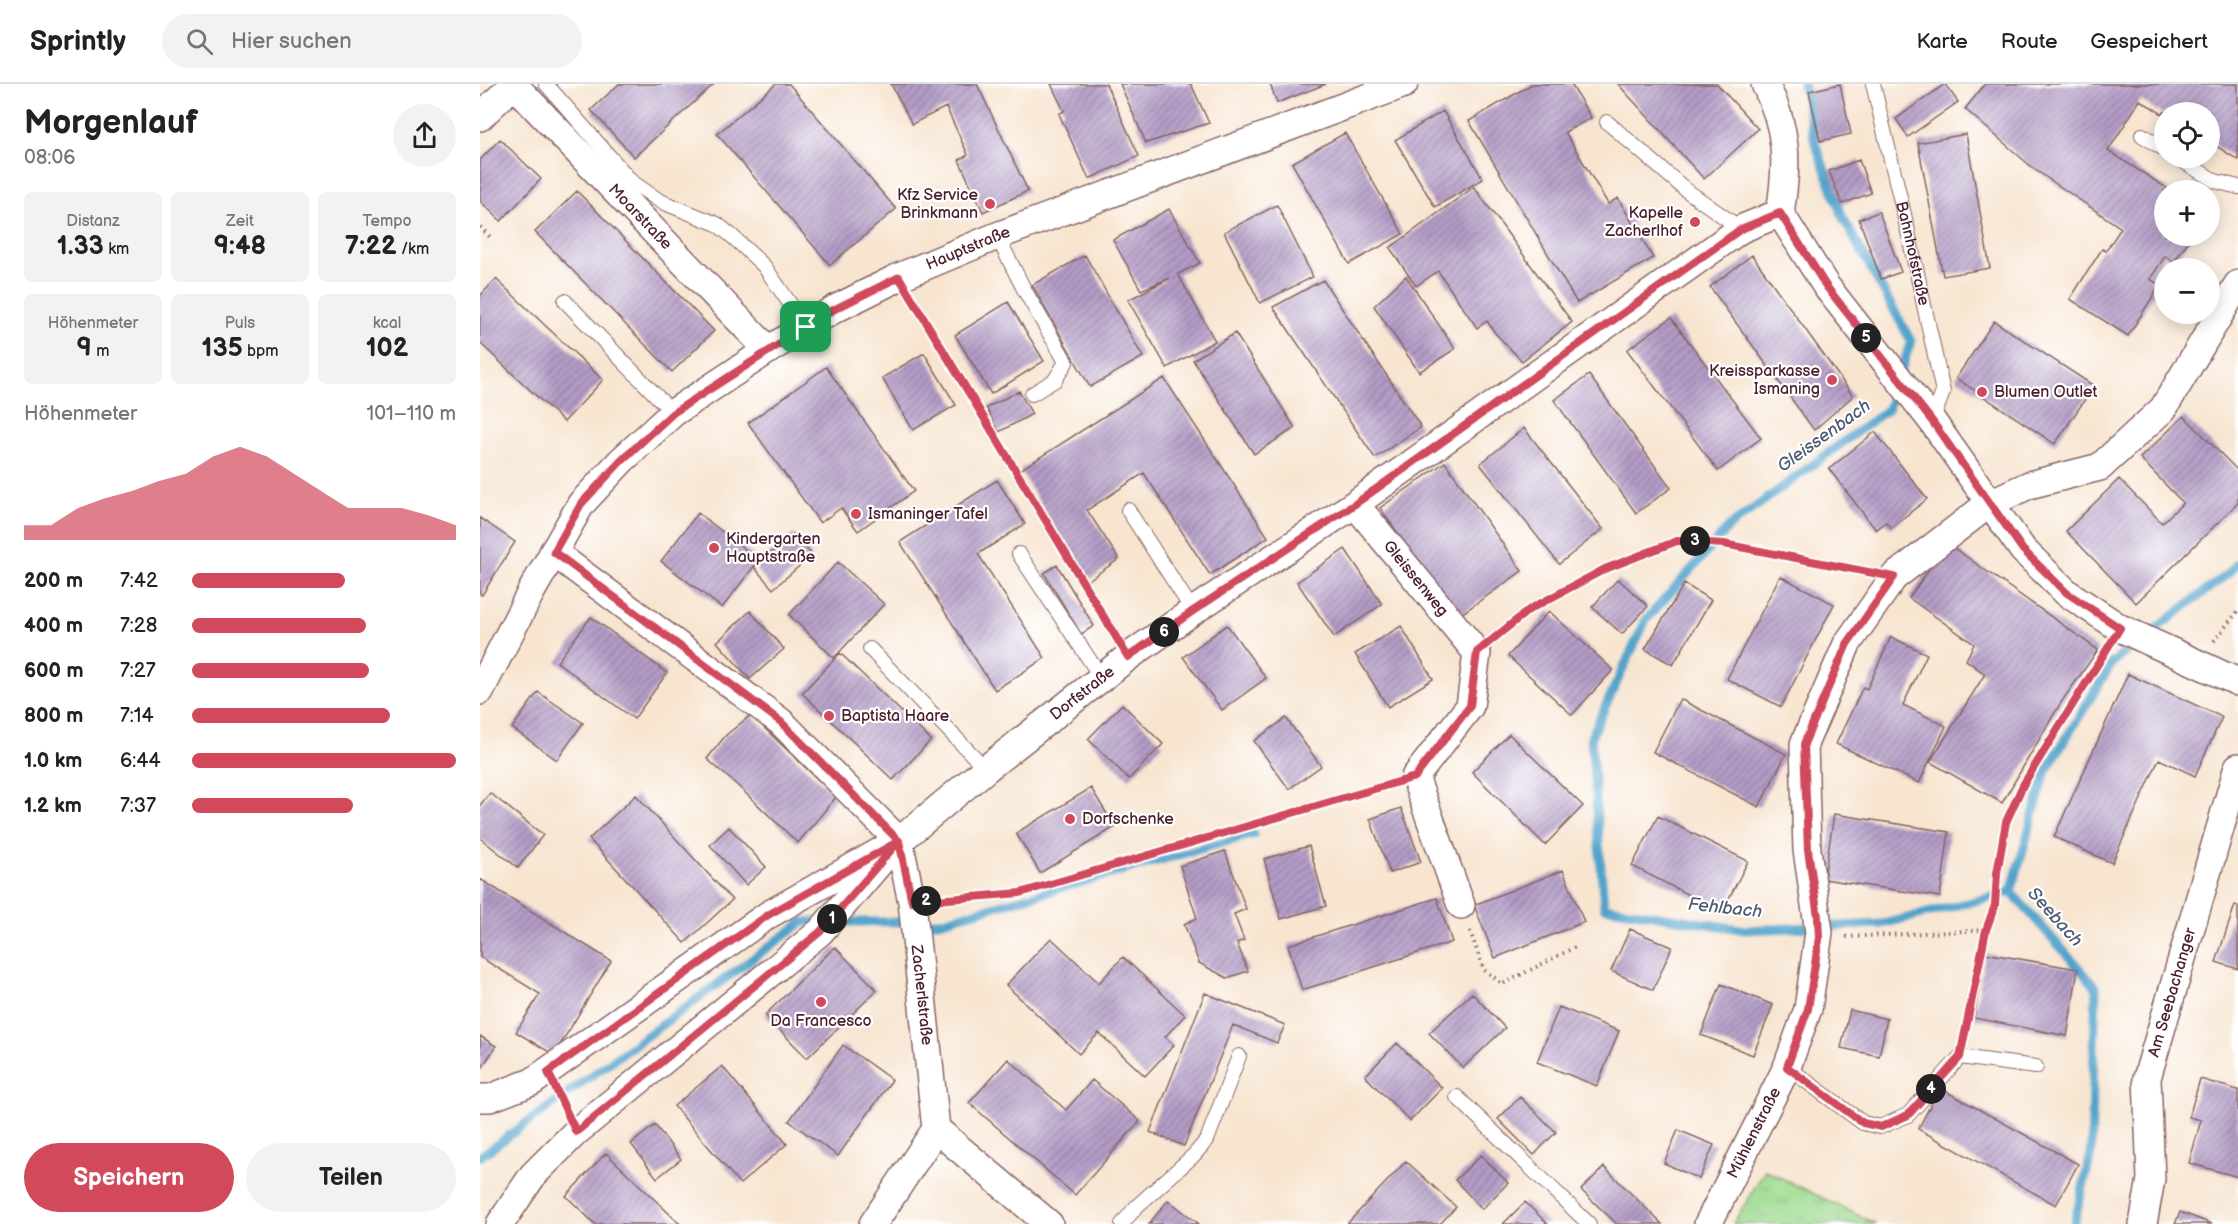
<!DOCTYPE html>
<html lang="de">
<meta charset="utf-8">
<style>
:root{--surface:#fff;--page:#f2f2f2;--text:#222;--muted:#767676;--line:#e0e0e0;--accent:#d1495b}
body{margin:0;font-family:"Balsamiq Sans",sans-serif;background:var(--page);color:var(--text);height:100vh;display:flex;flex-direction:column;font-size:22px;white-space:nowrap}
*{box-sizing:border-box;margin:0}
p{font-size:20px;color:var(--muted)}
.icon{flex:none;width:33px;height:33px;fill:none;stroke:currentColor;stroke-width:2;stroke-linecap:round;stroke-linejoin:round}
.map{position:relative;flex:1;overflow:hidden}
.drawer{display:flex;flex-direction:column;background:var(--surface);width:480px}
.drawer>*{flex:none}
.tools{position:absolute;left:1674px;top:18px;display:grid;gap:12px}
.tools a{display:grid;place-items:center;width:66px;height:66px;border-radius:50%;background:var(--surface);box-shadow:0 3px 15px #0003;font-size:30px}
.pin{position:absolute;display:grid;place-items:center;width:51px;height:51px;color:#fff;margin:-26px;border-radius:12px;box-shadow:0 3px 9px #0006}
.km{position:absolute;width:30px;height:30px;margin:-15px;border-radius:50%;background:#222;color:#fff;font-size:16px;line-height:30px;text-align:center}
.round{display:grid;place-items:center;flex:none;width:63px;height:63px;border-radius:32px;background:var(--page)}
.summary{display:flex;align-items:center;justify-content:space-between;height:102px;padding:0 24px}
h1{font-size:33px;font-weight:700;line-height:45px}
.metrics{display:grid;grid-template-columns:repeat(3,1fr);gap:9px;height:102px;padding:6px 24px}
.metrics div{display:grid;align-content:center;border-radius:9px;background:var(--page);text-align:center}
.metrics b{font-size:26px;font-weight:700}
.metrics small{font-size:16px;font-weight:400}
.metrics p{font-size:16px}
.chart{height:168px;padding:12px 24px}
.chart p{display:flex;justify-content:space-between}
.chart svg{width:100%;height:108px;margin-top:6px;fill:var(--accent);opacity:.7}
.button{display:flex;gap:12px;margin-top:auto;padding:12px 24px}
.button a{flex:1;height:69px;border-radius:36px;background:var(--accent);color:#fff;font-size:24px;font-weight:700;line-height:69px;text-align:center}
.button a+a{background:var(--page);color:var(--text)}
ul{padding:0 24px;list-style:none;font-size:20px}
li{display:grid;grid-template-columns:96px 72px 1fr;align-items:center;height:45px}
li i{height:15px;border-radius:8px;background:var(--accent)}
header{display:flex;align-items:center;gap:36px;box-sizing:border-box;height:84px;padding:0 30px;background:var(--surface);border-bottom:2px solid var(--line)}
header strong{font-size:28px}
nav{display:flex;gap:33px;margin-inline-start:auto;font-size:21px}
.search{width:420px;height:54px;background:var(--page);display:flex;align-items:center;gap:15px;box-sizing:border-box;padding:0 21px;border-radius:33px;color:var(--muted);font-size:22px}
main{display:flex;flex:1;min-height:0}
.map>svg:first-child{display:block}
.park{fill:url(#park-tufts);stroke:#747d5e;stroke-width:1.5}
.lines{fill:none;stroke-linecap:round;stroke-linejoin:round}
.stream{stroke:#51a3cc;stroke-width:9}
.building{fill:url(#building-hatch)}
.service-casing{stroke:#876465;stroke-width:16}
.minor-casing{stroke:#876465;stroke-width:30}
.path{stroke:#876465;stroke-width:4;stroke-dasharray:1.5 4.5;stroke-linecap:butt}
.service{stroke:#fff;stroke-width:14}
.minor{stroke:#fff;stroke-width:27}
.route-casing{stroke:#fff;stroke-width:12}
.route{stroke:#d1495b;stroke-width:8}
.poi-dot{fill:#d1495b;stroke:#fff;stroke-width:2}
.labels{text-anchor:middle;dominant-baseline:central;stroke-width:4.5;stroke-linejoin:round;paint-order:stroke}
.poi-label{font-size:16px;fill:#4a1f2b;stroke:#fff;text-anchor:start}
.street-label{font-size:16px;fill:#4a1f2b;stroke:#fff}
.water-label{font-size:18px;font-style:italic;fill:#4d5a73;stroke:#fff}
</style>
<header>
<strong>Sprintly</strong>
<div class="search"><svg class="icon" aria-label="search" viewBox="0 0 24 24"><circle cx="10" cy="10" r="6"/><path d="M15 15l6 6"/></svg>Hier suchen</div>
<nav><a>Karte</a><a>Route</a><a>Gespeichert</a></nav>
</header>
<main>
<section class="drawer">
<div class="summary"><div><h1>Morgenlauf</h1><p>08:06</p></div><a class="round"><svg class="icon" aria-label="share" viewBox="0 0 24 24"><path d="M12 15V3M7 8l5-5 5 5M5 13v7h14v-7"/></svg></a></div>
<div class="metrics">
<div><p>Distanz</p><b>1.33<small> km</small></b></div>
<div><p>Zeit</p><b>9:48</b></div>
<div><p>Tempo</p><b>7:22<small> /km</small></b></div>
</div>
<div class="metrics">
<div><p>Höhenmeter</p><b>9<small> m</small></b></div>
<div><p>Puls</p><b>135<small> bpm</small></b></div>
<div><p>kcal</p><b>102</b></div>
</div>
<div class="chart"><p><span>Höhenmeter</span>101–110 m</p>
<svg viewBox="0 0 160 44" preserveAspectRatio="none"><path d="M0 44V38L10 38L20 31L30 27L40 24L50 20L60 17L70 10L80 6L90 10L100 17L110 24L120 31L130 31L140 31L150 34L160 38V44z"/></svg>
</div>
<ul>
<li><b>200 m</b>7:42<i style="width:58%"></i></li>
<li><b>400 m</b>7:28<i style="width:66%"></i></li>
<li><b>600 m</b>7:27<i style="width:67%"></i></li>
<li><b>800 m</b>7:14<i style="width:75%"></i></li>
<li><b>1.0 km</b>6:44<i style="width:100%"></i></li>
<li><b>1.2 km</b>7:37<i style="width:61%"></i></li>
</ul>
<div class="button"><a>Speichern</a><a>Teilen</a></div>
</section>
<div class="map">
<svg width="1758" height="1140" viewBox="0 0 1758 1140">
<defs>
<pattern id="park-tufts" width="24" height="20" patternUnits="userSpaceOnUse" patternTransform="scale(1.5)"><rect width="24" height="20" fill="#9edb90"/><path d="M3 7l-1-3M5 7V3M7 7l1-3M15 17l-1-3M17 17v-4M19 17l1-3" fill="none" stroke="#8abc7c"/></pattern>
<pattern id="building-hatch" width="6" height="6" patternUnits="userSpaceOnUse" patternTransform="scale(1.5)"><rect width="6" height="6" fill="#b29cc6"/><path d="M-1 1l2-2M0 6l6-6M5 7l2-2" fill="none" stroke="#937fa1"/></pattern>
</defs>
<rect width="100%" height="100%" fill="#fff"/>
<filter id="ink" filterUnits="userSpaceOnUse"><feTurbulence type="fractalNoise" baseFrequency=".0167" numOctaves="2"/><feDisplacementMap in="SourceGraphic" scale="12" xChannelSelector="R" yChannelSelector="G"/><feConvolveMatrix kernelMatrix="1 2 1 2 8 2 1 2 1" color-interpolation-filters="sRGB"/></filter>
<filter id="wash" filterUnits="userSpaceOnUse"><feTurbulence type="fractalNoise" baseFrequency=".008" numOctaves="4" result="noise"/><feDisplacementMap in="SourceGraphic" scale="24" xChannelSelector="R" yChannelSelector="G"/><feGaussianBlur stdDeviation="1.35" result="paint"/><feColorMatrix in="noise" values="0 0 0 0 0 0 0 0 0 0 0 0 0 0 0 0 0 1.4 0 .05"/><feComposite in="paint" operator="in"/></filter>
<g filter="url(#wash)">
<rect width="100%" height="100%" fill="#f7e5d0"/>
<path class="park" d="M1285 1086 1396 1140H1253Z"/>
<g class="lines">
<path class="stream" d="M1323 0 1335 59 1363 134 1431 257 1408 325 1250 442 1166 536 1111 653 1124 823 1265 846 1403 840 1531 808
M356 838H459L774 750
M1 1072 323 838H343
M1594 1140 1611 1070 1616 903 1531 808 1566 687 1632 579 1750 488 1758 478"/>
</g>
<g id="blocks">
<path class="building" d="M139 0H234L154 73 111 26Z
M296 0H309L416 125 350 181 237 50Z
M411 0H497L548 107 503 128 479 76 488 71 466 23 432 40Z
M571 0H626L659 72 609 95 579 30 584 27Z
M640 0H711L729 39 666 59Z
M790 0H846L797 19Z
M1052 0H1091L1111 34 1085 48 1128 120 1138 114 1173 174 1097 219 989 37Z
M1138 0H1237L1278 45 1224 95Z
M1360 0 1371 50 1340 57 1329 7Z
M1465 0 1478 18 1428 53 1416 35Z
M1505 0H1758V76L1730 58V28H1684V31L1660 16 1628 67 1690 106H1684V152H1712L1694 178 1685 172 1670 195 1680 201 1648 252 1590 215 1622 165 1626 167 1641 144 1554 85 1485 25Z
M963 27 1003 95 955 123 915 56Z
M865 49 923 150 869 180 812 79Z
M1486 50 1510 184 1463 192 1438 59Z
M20 55 61 95 21 137 0 117V76Z
M1379 76 1391 109 1362 120 1349 87Z
M994 103 1092 238 1042 277 1015 249 1007 237 997 244 958 187 936 202 910 164Z
M97 107 234 247 192 288 55 148Z
M797 121 833 193 780 219 744 148Z
M689 125 720 179 698 190 735 257 687 284 648 216 690 194 661 206 633 156Z
M1399 128 1421 188 1401 195 1379 135Z
M605 171 663 273 610 303 552 201Z
M1272 171 1373 312 1334 346 1230 203Z
M926 192 975 265 939 288 894 222Z
M16 195 123 296 84 338 0 259V212Z
M843 196 941 343 895 374 793 223Z
M528 218 564 277 511 310 475 251Z
M1191 234 1281 354 1238 387 1147 266Z
M1514 237 1614 302 1575 360 1476 294Z
M755 249 815 344 774 370 713 276Z
M444 269 476 321 433 346 402 294Z
M346 283 434 407 378 447 361 424 340 439 268 339Z
M1109 291 1191 404 1156 429 1074 316Z
M684 294 788 453 730 491 664 389 607 426 639 475 607 497 540 386Z
M539 307 552 330 519 348 506 324Z
M1704 332 1758 387V419L1656 519 1586 447 1639 395 1682 439 1703 419 1660 374Z
M1044 344 1123 445 1079 480 1000 380Z
M1395 348 1447 415 1411 444 1406 438 1396 446 1349 385Z
M965 378 1042 487 977 533 900 424Z
M517 396 545 440 498 470 565 574 515 606 420 458Z
M218 429 279 476 242 524 181 477Z
M0 434 35 458 2 511 0 510Z
M313 450 332 471 293 505 274 483Z
M1467 459 1618 566 1580 620 1522 719 1450 678 1505 590 1486 576 1494 560 1429 514Z
M865 465 902 520 854 553 817 498Z
M358 478 404 520 354 574 309 531Z
M577 481 614 542 601 550 564 489Z
M1300 492 1354 520 1301 623 1247 595Z
M1138 495 1168 522 1142 550 1112 523Z
M1204 500 1231 516 1193 581 1165 565Z
M270 527 304 565 270 595 237 558Z
M1069 527 1133 586 1092 631 1028 572Z
M111 533 187 589 154 635 77 578Z
M747 541 786 594 742 626 703 573Z
M921 542 953 595 908 623 875 570Z
M1411 553 1447 570 1423 621 1466 642 1439 699 1356 660 1383 603 1387 605Z
M360 569 451 656 413 696 322 609Z
M1648 590 1742 633 1715 692 1679 675 1632 779 1574 753Z
M58 608 103 639 77 676 32 644Z
M1200 615 1306 670 1279 723 1173 668Z
M642 620 683 660 649 695 608 655Z
M271 631 356 713 318 759 258 702 227 675 246 651Z
M806 634 841 682 809 705 774 657Z
M1029 650 1103 722 1065 761 992 688Z
M611 704 635 743 560 789 536 749Z
M10 709 63 751 38 784 0 754V721Z
M156 711 252 816 205 859 109 755Z
M921 724 941 778 910 789 890 735Z
M1354 730 1469 748 1460 813 1344 795Z
M1178 732 1268 777 1242 828 1152 782Z
M249 743 286 783 266 801 230 761Z
M829 762 846 822 801 835 784 775Z
M745 767 766 825 754 830 764 856 757 859 768 887 747 894 719 879 704 840 717 834 700 782Z
M1083 786 1104 838 1015 874 994 821Z
M0 795 131 877 74 971 36 948 60 910 0 873Z
M957 814 972 858 822 906 808 861Z
M1755 821 1758 822V885L1736 878Z
M1150 845 1192 863 1173 906 1131 887Z
M571 854 619 899 643 873 705 931 685 953 694 961 665 992 619 949 599 970 526 901Z
M355 863 397 906 327 974 285 931Z
M1505 869 1598 885 1587 952 1494 934Z
M1241 900 1293 921 1273 971 1221 951Z
M725 909 805 941 797 959 753 941 704 1062 670 1048Z
M992 909 1025 944 983 984 949 949Z
M1079 923 1139 947 1117 1002 1057 978Z
M1370 926 1407 935 1399 972 1361 964Z
M0 952 16 962 0 987Z
M917 959 962 1004 930 1037 885 992Z
M363 961 412 996 358 1072 309 1037Z
M528 975 586 1026 612 996 660 1037 595 1111 489 1019Z
M242 982 307 1060 260 1100 194 1022Z
M1720 995 1758 1006V1093L1709 1079 1721 1036 1709 1033Z
M1460 1004 1598 1080 1576 1121 1438 1045Z
M1040 1013 1076 1048 1054 1071 1018 1035Z
M175 1041 201 1075 177 1094 151 1060Z
M1198 1046 1234 1061 1219 1095 1184 1079Z
M126 1069 200 1140H115L86 1112Z
M1001 1071 1028 1099 1002 1125 975 1096Z
M926 1077 976 1123 960 1140H867Z
M1124 1083 1182 1140H1137L1101 1106Z
M688 1116 719 1140H669Z
M1045 1118 1068 1140H1023Z
M1700 1128 1732 1140H1695Z"/>
</g>
</g>
<g filter="url(#ink)">
<use href="#blocks" fill-opacity="0" stroke="#876465" stroke-width="1.5"/>
<g class="lines">
<g class="service-casing">
<g id="service">
<path d="M66 0 152 98 180 117 237 140 253 153 284 182 326 243"/>
<path id="s1" d="M1393 0 1427 143 1463 308 1452 337"/>
<path d="M1127 38 1206 106 1261 145"/>
<path d="M1662 51 1684 65"/>
<path d="M1698 74 1735 97 1758 103"/>
<path d="M517 152 545 207 586 278 575 296 552 310"/>
<path d="M85 217 193 329"/>
<path d="M648 426 713 527"/>
<path d="M539 470 621 593"/>
<path d="M390 565 506 685"/>
<path d="M1307 983 1383 1039 1400 1043 1428 1031 1480 973 1556 983"/>
<path d="M977 1013 1109 1140"/>
<path d="M642 1140 656 1123 713 1072 727 1056 759 972"/>
</g>
</g>
<g class="minor-casing">
<g id="minor">
<path id="s2" d="M33 0 288 266"/>
<path d="M1285 0C1308 45 1308 80 1300 129L1346 202 1452 337 1543 466 1587 509 1640 544 1758 598"/>
<path d="M0 33 33 1"/>
<path id="s3" d="M875 420 997 569 990 622 935 693 981 821"/>
<path id="s4" d="M73 468 301 638 419 757 432 818 456 1045 569 1140"/>
<path id="s5" d="M0 607 51 508 101 420 141 377 193 329 288 266 353 226 419 193 517 152 924 0"/>
<path id="s6" d="M0 1014H10L52 998 288 831 419 757 506 685 648 573 713 527 875 420 1261 145 1300 129"/>
<path d="M20 1140 53 1091 96 1048 340 848 406 771"/>
<path d="M393 1140 456 1045"/>
<path id="s7" d="M1228 1140 1307 983 1328 925 1339 848 1327 766 1324 660 1367 560 1414 493 1510 419 1549 401 1620 383 1683 325 1758 200"/>
<path id="s8" d="M1663 1140 1671 1095 1667 994 1758 683"/>
</g>
</g>
<path class="path" d="M0 143 10 153
M433 216 634 549
M1019 551 1050 525 1125 485 1197 457 1244 460 1383 487
M1734 557 1758 527
M461 816 540 809 909 701
M990 847 1004 886 1023 900 1095 863
M1366 853 1506 846 1515 821 1517 790 1526 738 1543 701 1626 568
M1484 952 1506 846"/>
<use href="#service" class="service"/>
<use href="#minor" class="minor"/>
</g>
</g>
<g class="lines" filter="url(#ink)">
<g class="route-casing">
<path id="route" d="M326 243 193 329 141 377 101 420 74 468 301 638 419 757 340 848 96 1048 68 988 288 831 419 757 432 818 540 809 935 693 990 622 997 568 1050 525 1125 485 1197 457 1244 460 1414 493 1367 560 1324 660 1328 766 1338 833 1339 854 1328 925 1307 983 1383 1039 1401 1043 1428 1031 1480 973 1506 846 1515 821 1517 789 1526 738 1543 701 1640 544 1587 509 1543 466 1452 337 1346 202 1300 129 1261 145 875 420 713 527 648 573 419 193 353 226 326 243"/>
</g>
<use href="#route" class="route"/>
</g>
<g class="poi-dot">
<circle cx="510" cy="120" r="6"/>
<circle cx="1215" cy="138" r="6"/>
<circle cx="1352" cy="296" r="6"/>
<circle cx="1502" cy="308" r="6"/>
<circle cx="376" cy="430" r="6"/>
<circle cx="234" cy="464" r="6"/>
<circle cx="349" cy="632" r="6"/>
<circle cx="590" cy="735" r="6"/>
<circle cx="341" cy="918" r="6"/>
</g>
<g class="labels">
<g class="poi-label">
<text x="498" y="111" text-anchor="end">Kfz Service<tspan x="498" dy="18">Brinkmann</tspan></text>
<text x="1203" y="129" text-anchor="end">Kapelle<tspan x="1203" dy="18">Zacherlhof</tspan></text>
<text x="1340" y="287" text-anchor="end">Kreissparkasse<tspan x="1340" dy="18">Ismaning</tspan></text>
<text x="1514" y="308">Blumen Outlet</text>
<text x="388" y="430">Ismaninger Tafel</text>
<text x="246" y="455">Kindergarten<tspan x="246" dy="18">Hauptstraße</tspan></text>
<text x="361" y="632">Baptista Haare</text>
<text x="602" y="735">Dorfschenke</text>
<text x="341" y="937" text-anchor="middle">Da Francesco</text>
</g>
<g class="street-label">
<text stroke="none"><textPath href="#s2" startOffset="184">Moarstraße</textPath></text>
<text stroke="none"><textPath href="#s5" startOffset="681">Hauptstraße</textPath></text>
<text stroke="none"><textPath href="#s1" startOffset="174">Bahnhofstraße</textPath></text>
<text stroke="none"><textPath href="#s3" startOffset="96">Gleissenweg</textPath></text>
<text stroke="none"><textPath href="#s6" startOffset="730">Dorfstraße</textPath></text>
<text stroke="none"><textPath href="#s8" startOffset="236">Am Seebachanger</textPath></text>
<text stroke="none"><textPath href="#s4" startOffset="608">Zacherlstraße</textPath></text>
<text stroke="none"><textPath href="#s7" startOffset="102">Mühlenstraße</textPath></text>
</g>
<g class="water-label">
<text transform="translate(1344 352) rotate(-36)">Gleissenbach</text>
<text transform="translate(1245 824) rotate(6)">Fehlbach</text>
<text transform="translate(1575 833) rotate(48)">Seebach</text>
</g>
</g>
</svg>
<div class="tools">
<a><svg class="icon" aria-label="locate" viewBox="0 0 24 24"><circle cx="12" cy="12" r="6"/><path d="M12 2v4M12 18v4M2 12h4M18 12h4"/></svg></a>
<a>+</a>
<a>−</a>
</div>
<div class="pin" style="left:326px;top:243px;background:#1e9e55"><svg class="icon" aria-label="arrive" viewBox="0 0 24 24"><path d="M6 21V4h12l-3 4 3 4H6"/></svg></div>
<b class="km" style="left:352px;top:835px">1</b>
<b class="km" style="left:446px;top:817px">2</b>
<b class="km" style="left:1215px;top:457px">3</b>
<b class="km" style="left:1451px;top:1005px">4</b>
<b class="km" style="left:1386px;top:254px">5</b>
<b class="km" style="left:684px;top:548px">6</b>
</div>
</main>
